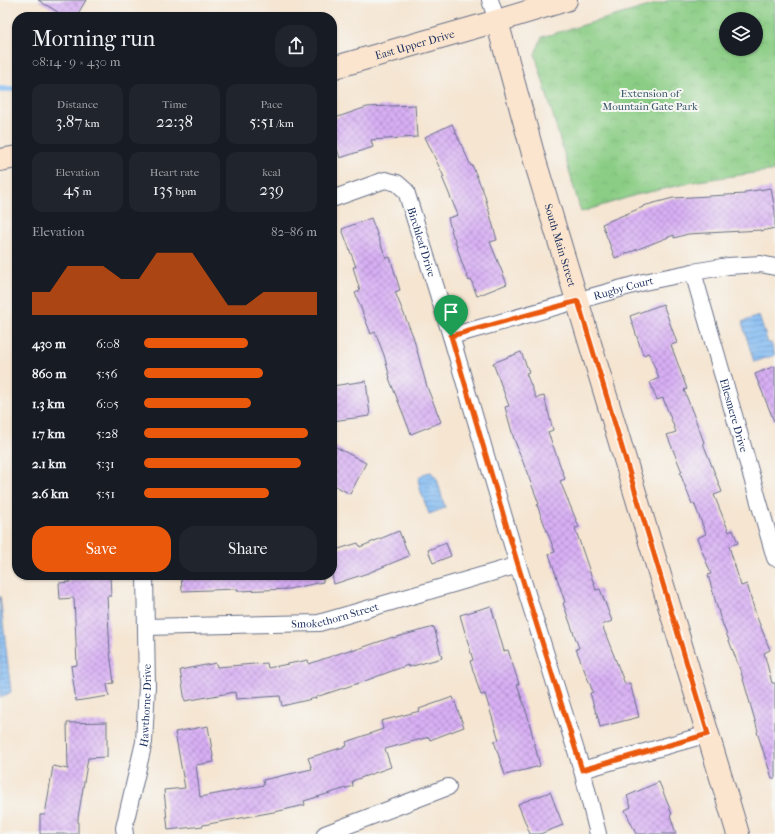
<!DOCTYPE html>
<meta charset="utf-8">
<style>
:root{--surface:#171b24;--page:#20242c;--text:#f1f3f6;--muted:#9ea1a6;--accent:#ea580c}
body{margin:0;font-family:"IM FELL French Canon",serif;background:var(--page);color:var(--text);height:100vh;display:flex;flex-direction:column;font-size:15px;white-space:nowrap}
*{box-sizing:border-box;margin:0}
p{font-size:13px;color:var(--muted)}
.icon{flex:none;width:22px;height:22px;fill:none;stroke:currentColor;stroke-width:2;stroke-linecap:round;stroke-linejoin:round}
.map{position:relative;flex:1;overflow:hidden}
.side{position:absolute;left:12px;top:12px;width:325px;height:568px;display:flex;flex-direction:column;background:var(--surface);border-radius:16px;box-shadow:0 1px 3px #0004}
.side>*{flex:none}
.controls{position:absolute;left:719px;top:12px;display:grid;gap:8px}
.controls a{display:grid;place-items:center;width:44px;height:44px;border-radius:50%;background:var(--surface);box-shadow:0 1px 3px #0004;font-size:20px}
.pin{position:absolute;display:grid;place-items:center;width:34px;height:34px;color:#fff;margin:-41px -17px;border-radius:50% 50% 50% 0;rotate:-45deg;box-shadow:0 0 4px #0007}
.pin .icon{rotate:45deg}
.round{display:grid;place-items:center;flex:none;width:42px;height:42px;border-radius:16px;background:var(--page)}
.head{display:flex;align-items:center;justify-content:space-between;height:68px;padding:0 20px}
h1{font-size:22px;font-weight:600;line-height:30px}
.figures{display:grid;grid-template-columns:repeat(3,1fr);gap:6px;height:68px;padding:4px 20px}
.figures div{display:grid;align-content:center;border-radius:10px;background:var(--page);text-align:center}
.figures b{font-size:17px;font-weight:600}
.figures small{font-size:11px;font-weight:400}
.figures p{font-size:11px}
.chart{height:112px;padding:8px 20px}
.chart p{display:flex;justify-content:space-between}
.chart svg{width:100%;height:72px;margin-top:4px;fill:var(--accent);opacity:.7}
.primary-button{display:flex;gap:8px;margin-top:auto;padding:8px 20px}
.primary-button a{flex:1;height:46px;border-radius:16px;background:var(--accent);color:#fff;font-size:16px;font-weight:600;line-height:46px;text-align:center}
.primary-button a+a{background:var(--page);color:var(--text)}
ul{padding:0 20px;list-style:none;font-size:13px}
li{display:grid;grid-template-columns:64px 48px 1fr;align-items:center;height:30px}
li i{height:10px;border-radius:5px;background:var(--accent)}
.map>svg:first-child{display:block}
.park{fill:url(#park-crowns);stroke:#537e72;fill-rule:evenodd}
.water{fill:url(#water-rules);stroke:#4e75a8}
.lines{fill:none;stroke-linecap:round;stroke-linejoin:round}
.stream{stroke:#82bbf3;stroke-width:5.5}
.building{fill:url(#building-cross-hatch)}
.minor-casing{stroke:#676f86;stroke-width:18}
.secondary-casing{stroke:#676f86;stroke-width:24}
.minor{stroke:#fff;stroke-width:16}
.secondary{stroke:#fbe5cf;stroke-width:22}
.route-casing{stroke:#fff;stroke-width:8}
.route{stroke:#ea580c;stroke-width:5}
.labels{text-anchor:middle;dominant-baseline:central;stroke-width:4;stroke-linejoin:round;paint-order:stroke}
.street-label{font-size:11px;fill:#1b2f5e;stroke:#f6f6f2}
.park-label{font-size:11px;fill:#375668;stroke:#f6f6f2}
</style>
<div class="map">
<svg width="775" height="834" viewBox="0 0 775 834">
<defs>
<pattern id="park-crowns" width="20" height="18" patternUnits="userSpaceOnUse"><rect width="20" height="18" fill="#8bcd85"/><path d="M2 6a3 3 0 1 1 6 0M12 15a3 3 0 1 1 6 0" fill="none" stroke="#77b075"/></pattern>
<pattern id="water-rules" width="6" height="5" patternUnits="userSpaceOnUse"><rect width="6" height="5" fill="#82bbf3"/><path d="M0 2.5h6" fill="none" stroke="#6a98c8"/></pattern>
<pattern id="building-cross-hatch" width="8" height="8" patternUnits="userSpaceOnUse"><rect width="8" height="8" fill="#d8aff4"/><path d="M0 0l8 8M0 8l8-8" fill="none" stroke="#ae8fc9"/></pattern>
</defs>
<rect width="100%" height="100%" fill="#f6f6f2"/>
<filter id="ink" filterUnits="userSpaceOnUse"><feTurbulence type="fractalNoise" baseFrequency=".025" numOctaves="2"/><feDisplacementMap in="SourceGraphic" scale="8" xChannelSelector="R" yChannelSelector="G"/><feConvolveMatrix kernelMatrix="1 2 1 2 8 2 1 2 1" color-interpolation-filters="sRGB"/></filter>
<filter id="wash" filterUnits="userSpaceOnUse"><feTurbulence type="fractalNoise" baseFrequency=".012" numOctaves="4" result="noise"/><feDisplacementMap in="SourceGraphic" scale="16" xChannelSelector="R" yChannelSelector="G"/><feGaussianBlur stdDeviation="0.9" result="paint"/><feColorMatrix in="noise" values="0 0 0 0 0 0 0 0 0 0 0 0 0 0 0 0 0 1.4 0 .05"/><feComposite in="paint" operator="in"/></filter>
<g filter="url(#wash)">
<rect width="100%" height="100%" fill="#f5e5d1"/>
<path class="park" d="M670 0H775V171H768L698 181 636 195 581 212 535 54 542 37ZM726 19H756V49H726Z"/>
<path class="water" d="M759 316 768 343H771L775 355 754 362 742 322Z
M431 472 437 479 445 508 429 514 421 492 418 479 423 474Z
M0 596 11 692 0 698Z"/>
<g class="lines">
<path class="stream" d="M0 89H17"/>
</g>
<g id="blocks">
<path class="building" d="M38 0H86L76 17H66Z
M415 105 417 137 371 140 373 147 340 158 332 133V119L367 107Z
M452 124 471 166 472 165 484 193 497 240 490 242 507 284 477 296 471 280 469 281 462 263 454 237H453L448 218 458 215 442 177H444L425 137Z
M771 188 775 211V228L761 231V230L688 234 674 238V235L615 258 602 224 643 207V206L673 198 745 194V192Z
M371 218 386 258 390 257 400 290 395 292 413 336 427 387 441 422 411 434 389 378H390L384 355 375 332 371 334 355 293 360 291 353 267H356L342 229Z
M663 304 677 343 671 345 687 389 684 390 704 442 703 443 722 492 714 495 729 532 733 530 738 543 729 546 741 586 747 584 756 615 770 650 764 653 772 683H775V778H772L757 732 758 731 741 672 720 617 708 575 711 574 697 538 706 534 694 503 692 504 680 473 682 472 667 435 676 432 663 398 657 400 650 382 659 378 649 353 643 355 630 316Z
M521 352 529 372 526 373 536 398 544 396 553 430 548 432 565 479 560 481 579 527 575 528 596 590 600 589 612 621 602 625 625 684 630 683 639 717 600 727 597 713H596L590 693 593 692 576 649 579 648 563 603 565 602 549 554 555 552 537 505 539 504 513 436 505 407 509 406 493 363Z
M775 366V421H774L755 374Z
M366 381 370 416 332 421V386Z
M332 445 366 463 350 494 332 484Z
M399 531 409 556 368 573 334 584 332 575V551L358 543 360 547Z
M446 543 451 556 433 563 428 550Z
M70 575H110L111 596H107L110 652 114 683 107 684 109 696 76 701 71 666 77 665 74 598 60 599 59 583 70 582Z
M181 575H323V582L289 589 238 591V589L182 591Z
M491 606 504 651 508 650 519 684H517L528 717 540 766 505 775 494 741 499 740 485 694 481 695 470 661 473 660 460 615Z
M434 627 442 658 409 667 408 665 362 682 316 697V698L282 706 280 696 236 699 235 692 185 701 180 670 216 663 217 667 267 663 268 668 308 660 309 664 352 649V651L393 637V638Z
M453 697 464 727 430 740 429 737 385 749 391 767 352 781 353 786 304 801 305 805 279 811 203 825V826L168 830 164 790 185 788 175 732 208 726 214 762 196 765 200 797 264 785 263 780 312 769 308 758 347 746 346 742 383 729 381 721 420 711 419 709Z
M107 722V757L88 758 78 818V834H40V815H45L53 766 68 769 67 723Z
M659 782 672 814 670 815 676 834H636L625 810 631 807 627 796Z
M550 792 563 825 540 834H530L518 804Z"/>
</g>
</g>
<g filter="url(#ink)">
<use href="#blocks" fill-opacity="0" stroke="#676f86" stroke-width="1"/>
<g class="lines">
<g class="minor-casing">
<g id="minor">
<path d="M490 0 497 21"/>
<path id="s1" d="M332 199 385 180 397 183 406 191 451 336 518 565 582 770 598 834"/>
<path id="s2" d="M693 272 775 558"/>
<path id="s3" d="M451 336 644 282 693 272 728 266 761 264 775 267"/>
<path id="s4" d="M146 627 319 623 518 565"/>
<path d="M582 770 708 734"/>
<path id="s5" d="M125 834 124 828 144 742 147 686 145 575"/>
<path d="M325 834 448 787"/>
</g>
</g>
<g class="secondary-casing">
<g id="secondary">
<path id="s6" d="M497 21 535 161 738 834"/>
<path id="s7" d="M332 68 497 21 566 0"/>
<path d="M0 160 17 157"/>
</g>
</g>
<use href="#minor" class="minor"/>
<use href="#secondary" class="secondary"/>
</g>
</g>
<g class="lines" filter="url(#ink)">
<g class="route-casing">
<path id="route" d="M578 301 708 734 582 770 518 565 451 336Z"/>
</g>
<use href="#route" class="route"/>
</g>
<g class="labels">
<g class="street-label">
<text stroke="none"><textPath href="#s7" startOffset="86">East Upper Drive</textPath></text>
<text stroke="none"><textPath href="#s1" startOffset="134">Birchleaf Drive</textPath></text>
<text stroke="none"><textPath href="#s6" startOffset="233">South Main Street</textPath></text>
<text stroke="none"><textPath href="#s3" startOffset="179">Rugby Court</textPath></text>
<text stroke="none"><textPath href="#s2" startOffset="149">Ellesmere Drive</textPath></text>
<text stroke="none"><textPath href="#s4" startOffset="190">Smokethorn Street</textPath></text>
<text stroke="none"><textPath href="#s5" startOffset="131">Hawthorne Drive</textPath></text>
</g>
<g class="park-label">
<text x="650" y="93">Extension of<tspan x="650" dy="13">Mountain Gate Park</tspan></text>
</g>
</g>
</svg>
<div class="controls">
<a><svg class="icon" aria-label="layers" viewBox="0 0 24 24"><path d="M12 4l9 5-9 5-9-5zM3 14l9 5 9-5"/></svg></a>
</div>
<div class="pin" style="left:451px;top:336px;background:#1e9e55"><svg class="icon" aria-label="arrive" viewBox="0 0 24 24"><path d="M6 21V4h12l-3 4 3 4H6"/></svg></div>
<section class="side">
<div class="head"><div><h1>Morning run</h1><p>08:14 · 9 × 430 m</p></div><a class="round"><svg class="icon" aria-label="share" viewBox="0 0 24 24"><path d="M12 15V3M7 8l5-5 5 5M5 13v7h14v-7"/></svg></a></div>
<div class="figures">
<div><p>Distance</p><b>3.87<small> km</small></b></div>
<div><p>Time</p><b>22:38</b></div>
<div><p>Pace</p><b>5:51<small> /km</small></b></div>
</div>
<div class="figures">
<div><p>Elevation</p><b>45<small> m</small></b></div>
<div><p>Heart rate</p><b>135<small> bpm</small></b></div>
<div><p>kcal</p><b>239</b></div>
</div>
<div class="chart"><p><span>Elevation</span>82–86 m</p>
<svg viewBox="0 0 160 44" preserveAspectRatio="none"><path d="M0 44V30L10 30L20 14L30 14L40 14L50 22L60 22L70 6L80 6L90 6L100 22L110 38L120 38L130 30L140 30L150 30L160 30V44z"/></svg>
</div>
<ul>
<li><b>430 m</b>6:08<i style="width:60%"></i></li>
<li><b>860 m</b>5:56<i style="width:69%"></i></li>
<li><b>1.3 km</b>6:05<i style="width:62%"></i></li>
<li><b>1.7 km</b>5:28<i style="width:95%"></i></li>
<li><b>2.1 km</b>5:31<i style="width:91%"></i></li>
<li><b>2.6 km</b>5:51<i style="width:72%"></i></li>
</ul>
<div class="primary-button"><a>Save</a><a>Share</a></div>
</section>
</div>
